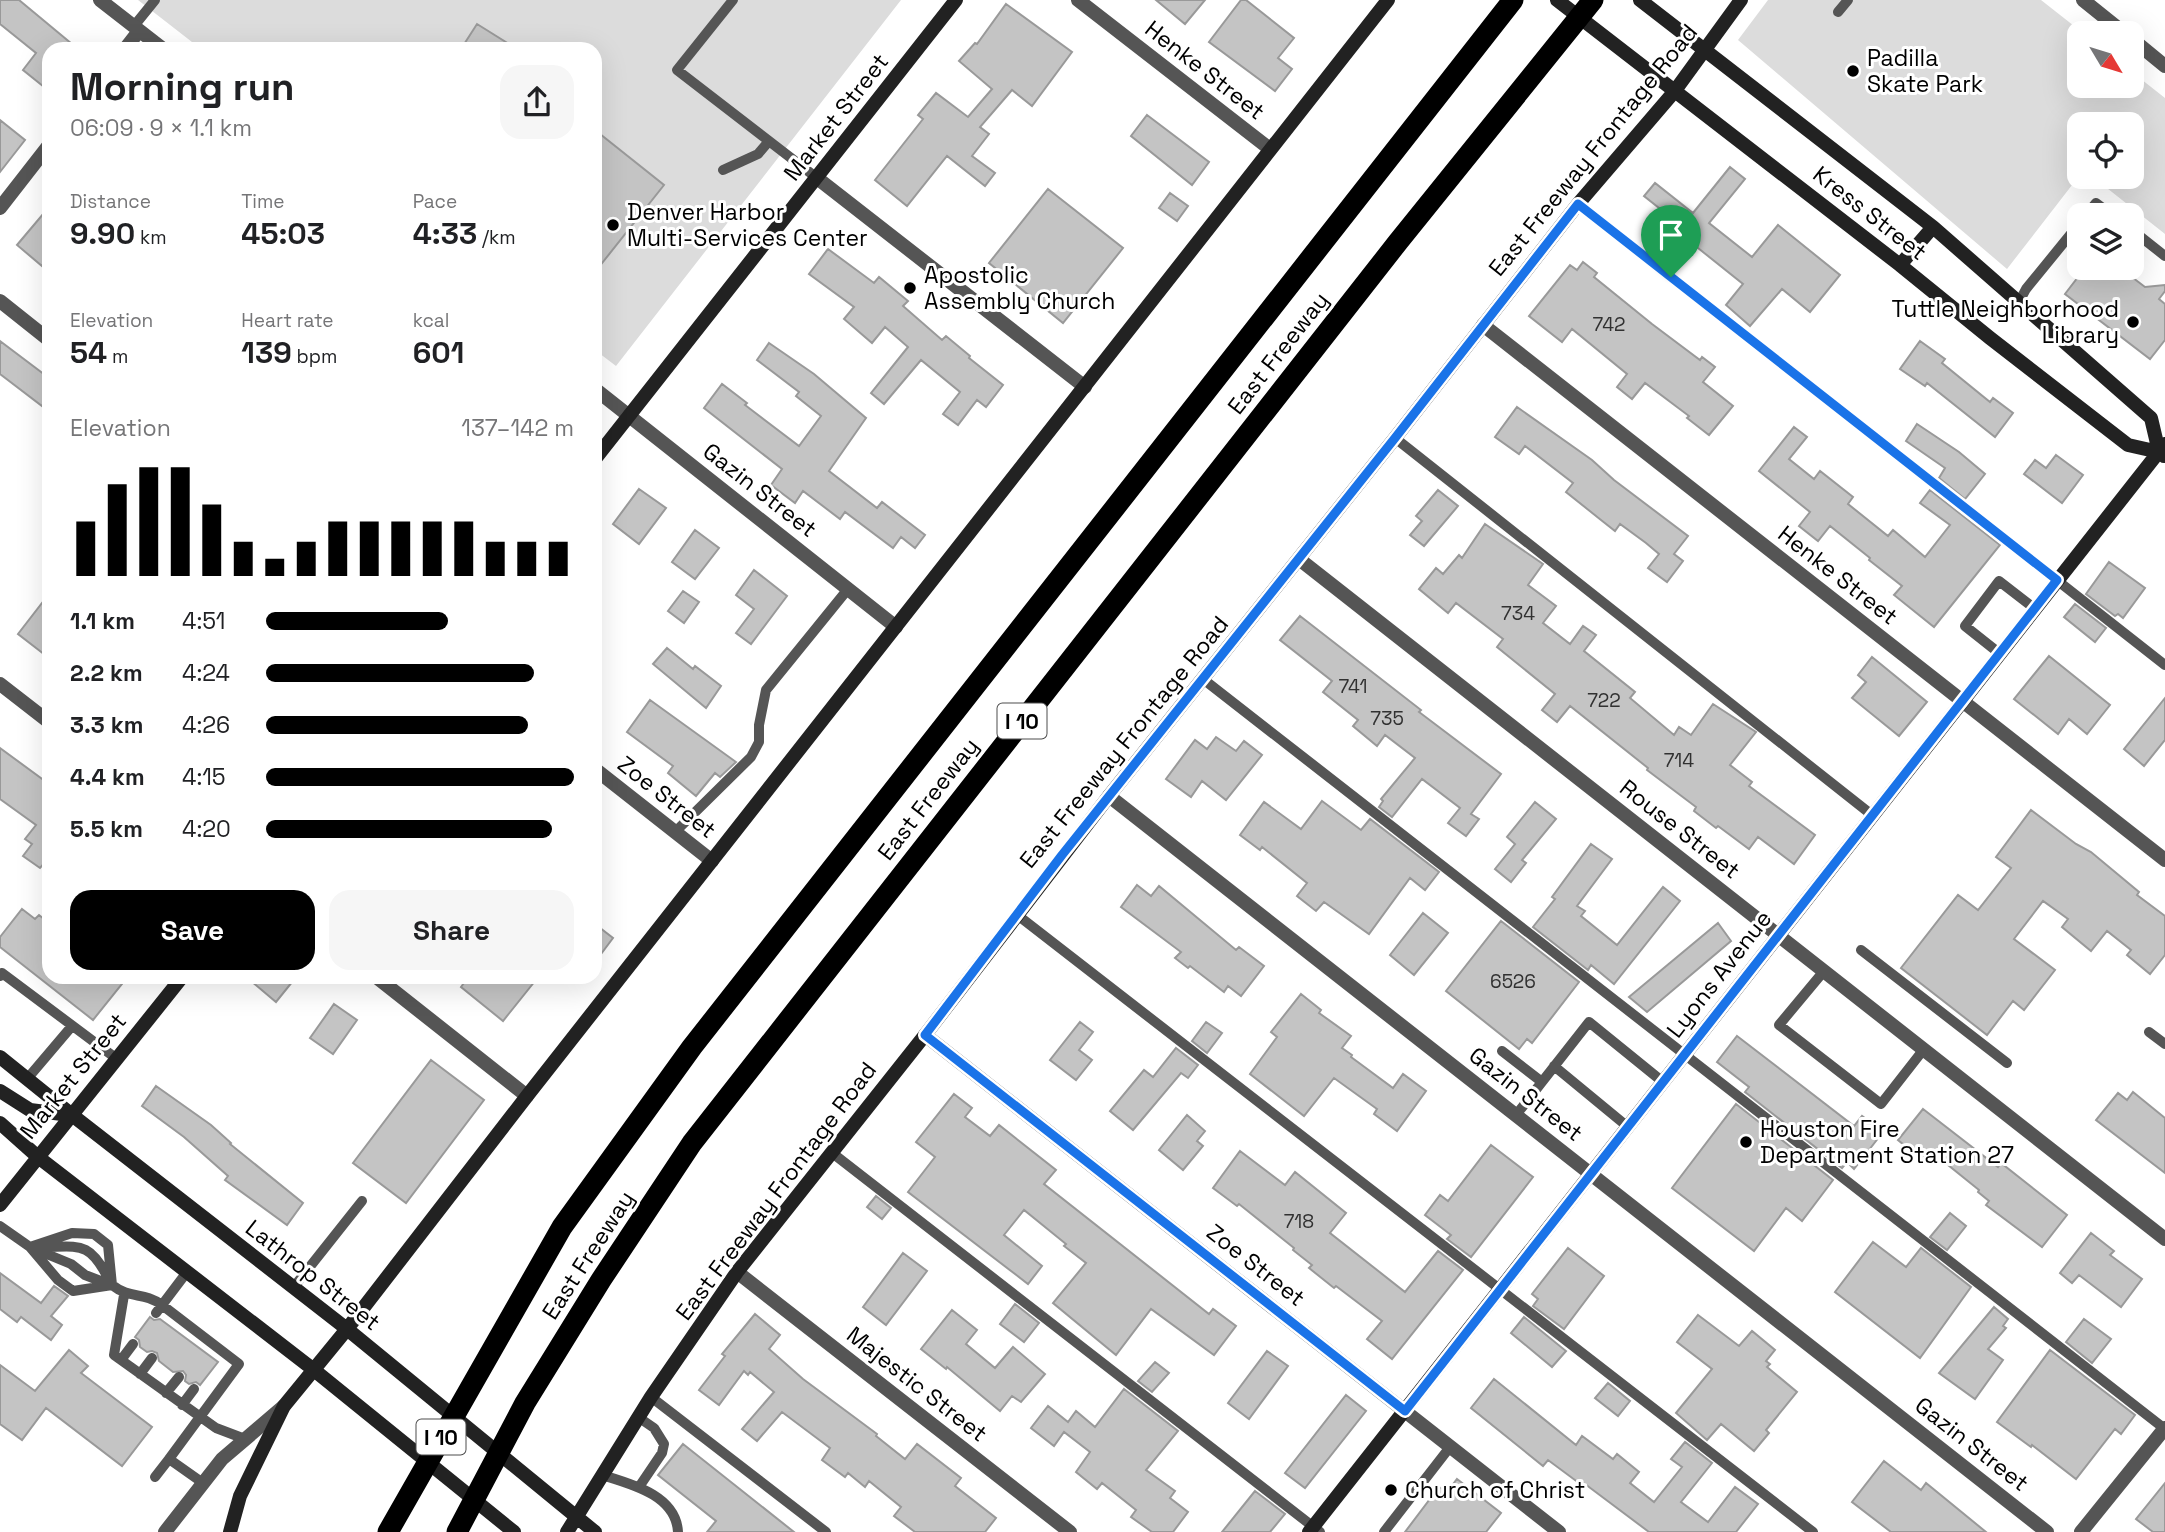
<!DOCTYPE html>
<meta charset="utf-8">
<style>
:root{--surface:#fff;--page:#f6f6f6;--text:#202124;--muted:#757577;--accent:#000}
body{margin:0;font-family:"Space Grotesk",sans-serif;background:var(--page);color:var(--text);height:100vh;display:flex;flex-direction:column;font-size:26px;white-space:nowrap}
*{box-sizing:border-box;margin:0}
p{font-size:23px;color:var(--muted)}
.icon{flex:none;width:38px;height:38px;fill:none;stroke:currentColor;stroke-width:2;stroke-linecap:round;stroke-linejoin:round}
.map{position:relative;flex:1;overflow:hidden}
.sheet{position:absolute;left:42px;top:42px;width:560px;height:942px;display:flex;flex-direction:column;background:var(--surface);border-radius:21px;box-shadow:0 7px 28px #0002}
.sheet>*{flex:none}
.needle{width:46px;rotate:128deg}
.controls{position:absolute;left:2067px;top:21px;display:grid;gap:14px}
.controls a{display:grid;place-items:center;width:77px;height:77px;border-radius:14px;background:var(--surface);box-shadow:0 7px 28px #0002;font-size:35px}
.pin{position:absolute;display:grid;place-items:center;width:60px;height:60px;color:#fff;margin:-72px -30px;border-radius:50% 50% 50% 0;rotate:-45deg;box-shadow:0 0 7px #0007}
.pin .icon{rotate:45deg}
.round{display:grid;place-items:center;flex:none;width:74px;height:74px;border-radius:21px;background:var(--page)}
.overview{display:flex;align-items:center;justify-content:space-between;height:119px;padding:0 28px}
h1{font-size:38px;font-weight:800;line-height:52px}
.metrics{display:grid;grid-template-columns:repeat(3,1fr);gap:10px;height:119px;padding:7px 28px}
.metrics div{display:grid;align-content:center}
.metrics b{font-size:30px;font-weight:800}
.metrics small{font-size:19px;font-weight:400}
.metrics p{font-size:19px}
.chart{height:196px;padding:14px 28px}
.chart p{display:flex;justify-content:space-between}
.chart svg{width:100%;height:126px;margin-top:7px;stroke:var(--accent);stroke-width:6}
.primary-button{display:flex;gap:14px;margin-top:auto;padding:14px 28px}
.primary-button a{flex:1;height:80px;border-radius:21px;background:var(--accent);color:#fff;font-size:28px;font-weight:800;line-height:80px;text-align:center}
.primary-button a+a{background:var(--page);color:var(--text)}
ul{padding:0 28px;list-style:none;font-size:23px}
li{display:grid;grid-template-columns:112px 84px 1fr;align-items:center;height:52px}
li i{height:18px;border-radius:9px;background:var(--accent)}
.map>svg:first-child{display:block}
.green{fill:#dcdcdc}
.building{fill:#c4c4c4;stroke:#999;stroke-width:2}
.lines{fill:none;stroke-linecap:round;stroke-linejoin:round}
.lane{stroke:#555;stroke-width:10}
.street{stroke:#555;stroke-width:14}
.secondary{stroke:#222;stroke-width:14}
.highway{stroke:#000;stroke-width:21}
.route-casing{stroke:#fff;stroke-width:14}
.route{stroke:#1a73e8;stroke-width:9}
.poi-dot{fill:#000;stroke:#fff;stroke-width:2.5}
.labels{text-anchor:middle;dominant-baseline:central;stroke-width:6;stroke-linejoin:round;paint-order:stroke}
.number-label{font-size:19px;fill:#313131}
.shield{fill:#fff;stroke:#4c4c4c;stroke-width:2}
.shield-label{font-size:21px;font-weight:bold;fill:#000}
.poi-label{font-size:23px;fill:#000;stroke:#fff;text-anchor:start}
.street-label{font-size:23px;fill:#000;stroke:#fff}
</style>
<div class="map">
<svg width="2165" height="1532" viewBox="0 0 2165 1532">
<rect width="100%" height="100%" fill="#fff"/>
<path class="green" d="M138 0H901L616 366 595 350V49H201Z
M1768 0H2041L2083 33H2079V86H2132V72L2165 98V234L2093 177H2132V124H2079V176L2007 269 1738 40Z"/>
<path class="building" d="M0 0H19L78 49H49V91L23 70 36 53 0 24Z
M1156 0H1205L1185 24Z
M1241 0H1246L1294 38 1278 58 1292 69 1275 91 1209 42Z
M1006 4 1072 52 1032 106 1012 90 980 127 989 134 972 156 995 173 985 186 947 156 907 206 875 180 923 119 918 115 936 93 968 117 992 89 959 61 975 43 977 44Z
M477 24 517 49H461Z
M1147 115 1209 162 1192 185 1131 136Z
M0 120 25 140 0 172Z
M595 130 664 185 595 272Z
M1730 167 1745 179 1709 223 1752 257 1778 225 1840 275 1810 312 1782 289 1750 326 1726 305 1743 284 1678 232 1683 227 1644 196 1655 183 1693 213Z
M1048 189 1123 248 1063 323 989 263Z
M1170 193 1188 206 1177 221 1159 208Z
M49 207V258L42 266 17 245Z
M828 249 874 283 879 277 908 301 903 306 942 340 946 336 970 356 969 358 1003 385 986 407 977 400 958 425 943 414 960 392 921 360 884 404 871 393 908 347 885 327 872 343 844 319 854 307 809 274Z
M1583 262 1597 273 1594 277 1652 324 1700 360 1702 357 1715 367 1703 382 1733 406 1709 435 1687 418 1689 416 1645 383 1632 399 1617 387 1627 374 1572 329 1562 342 1529 316 1570 265 1577 270Z
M2085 268H2120L2145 287 2165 285V291L2159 299 2165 304V340L2150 359 2065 294Z
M0 341 49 378V397L42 406 0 374Z
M1920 341 1945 359 1942 363 1990 402 1993 398 2013 413 1995 437 1927 383 1925 386 1900 369Z
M769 343 814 374 866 418 829 471 877 508 882 502 925 535 915 548 901 537 893 548 845 512 840 519 803 491 795 503 771 485 782 469 704 408 722 384 747 403 745 405 799 446 821 416 796 396 799 392 757 360Z
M1517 407 1592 460 1614 480 1688 536 1674 554 1683 561 1667 582 1648 568 1659 554 1646 543 1620 524 1615 531 1601 520 1566 492 1573 483 1525 446 1519 454 1495 437Z
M1917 424 1959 452 1985 474 1965 499 1939 478 1945 468 1906 441Z
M1794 427 1807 437 1789 459 1814 479 1820 471 1853 497 1848 504 1888 536 1893 530 1925 557 1950 525 1920 503 1930 490 2000 545 1934 627 1894 595 1902 586 1869 560 1870 558 1830 526 1818 541 1799 526 1810 512 1759 471Z
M2056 455 2083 475 2062 503 2024 474 2035 460 2046 468Z
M639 489 666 508 639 544 613 524Z
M1438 490 1458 506 1424 546 1410 535 1422 521 1416 516Z
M1485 524 1543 564 1528 585 1556 606 1543 623 1570 644 1583 626 1596 635 1584 651 1635 692 1630 698 1674 735 1679 727 1691 735 1713 704 1756 732 1730 765 1752 782 1749 786 1815 835 1794 864 1758 837 1749 849 1718 826 1716 828 1694 811 1696 807 1647 770 1648 768 1570 706 1557 722 1542 710 1555 694 1497 647 1503 639 1456 603 1448 613 1419 589 1436 568 1443 574 1459 555 1462 558Z
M695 530 719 548 695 579 672 562Z
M2109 562 2145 588 2123 618 2118 614 2115 616 2086 594Z
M754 570 787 596 751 644 736 633 754 609 736 595Z
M683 591 699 602 684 623 668 611Z
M49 594V658L18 634Z
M2075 604 2106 628 2095 642 2064 617Z
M1300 616 1421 710 1419 712 1501 774 1471 814 1479 819 1466 836 1448 823 1460 808 1422 779 1392 817 1379 807 1383 801 1381 799 1415 758 1385 735 1377 746 1353 726 1358 720 1323 692 1332 681 1280 640Z
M667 648 693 669 695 666 721 686 706 708 653 664Z
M2049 656 2110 705 2087 734 2069 719 2058 734 2014 699Z
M1872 657 1927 702 1899 736 1852 698 1866 682 1858 675Z
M2165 698V740L2144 766 2124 749Z
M650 700 736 762 720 777 715 773 696 796 668 773 673 766 627 732Z
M1216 737 1236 751 1244 741 1262 755 1226 800 1202 781 1191 797 1166 779 1195 740 1207 749Z
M0 748 49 784V858L40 868 23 856 32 844 25 839 36 825 0 799Z
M1322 801 1361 830 1370 819 1439 872 1425 890 1410 878 1369 934 1324 902 1316 911 1297 896 1307 883 1262 847 1260 850 1240 835 1264 802 1301 829Z
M1535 802 1556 819 1522 860 1526 863 1511 882 1495 869 1515 844 1507 837Z
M2031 810 2076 844 2091 852 2139 892 2137 895 2165 916V955L2150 974 2127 955 2131 950 2107 931 2091 951 2062 927 2068 919 2043 901 2014 939 2055 970 2024 1010 2013 1001 1987 1035 1901 968 1958 895 1978 910 2011 868 1996 857Z
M1591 844 1612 859 1577 906 1585 911 1581 916 1617 945 1663 887 1680 901 1614 984 1591 965 1588 970 1533 927 1555 899 1552 897Z
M1137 885 1151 896 1159 886 1236 950 1239 947 1264 966 1241 996 1228 986 1224 992 1190 966 1188 968 1175 958 1181 952 1121 907Z
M22 909 35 919 39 915 49 923V976H112L122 984 93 1020 0 947V937Z
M1423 913 1448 933 1414 975 1390 955Z
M1501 921 1579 982 1532 1043 1527 1039 1519 1049 1446 991Z
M1718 923 1731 941 1647 1012 1629 997Z
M595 924 613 938 595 962Z
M245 976H297L276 1002Z
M469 976H539L503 1021 461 987Z
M1301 994 1321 1010 1319 1013 1351 1036 1342 1048 1352 1055 1351 1057 1393 1088 1403 1074 1426 1091 1397 1131 1374 1114 1377 1109 1334 1078 1304 1116 1250 1074 1277 1037 1271 1032Z
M334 1004 357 1020 333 1054 310 1038Z
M1080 1022 1093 1032 1079 1050 1092 1060 1076 1080 1050 1060Z
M1206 1022 1222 1033 1207 1053 1192 1041Z
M1737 1036 1854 1126 1862 1116 1883 1132 1854 1169 1847 1162 1842 1168 1745 1092 1749 1087 1717 1062Z
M1176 1048 1198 1065 1188 1078 1181 1073 1133 1130 1110 1111 1144 1070 1153 1077Z
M431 1060 484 1100 406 1203 353 1163Z
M156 1086 211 1125 231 1143 230 1144 303 1203 287 1225 225 1180 228 1176 184 1137 142 1106Z
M2133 1092 2165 1118V1173L2096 1120 2118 1093 2127 1100Z
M954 1094 972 1108 965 1117 990 1136 999 1125 1056 1170 1044 1184 1209 1314 1213 1309 1236 1326 1214 1355 1151 1309 1116 1355 1053 1303 1086 1263 1064 1246 1066 1244 1024 1210 1004 1235 1042 1266 1028 1284 908 1192 935 1157 916 1142Z
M1736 1104 1833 1180 1802 1221 1786 1208 1754 1251 1672 1188Z
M1923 1109 1998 1167 2001 1163 2067 1215 2042 1247 1986 1205 1989 1201 1978 1192 1979 1190 1933 1153 1925 1162 1898 1140Z
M1187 1115 1205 1131 1197 1141 1203 1146 1183 1170 1159 1150Z
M1491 1145 1533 1177 1471 1257 1447 1239 1451 1235 1425 1215 1440 1195 1448 1201Z
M1240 1151 1285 1185 1295 1172 1346 1213 1330 1233 1405 1292 1438 1251 1463 1270 1392 1359 1367 1339 1382 1321 1336 1286 1334 1288 1309 1268 1312 1265 1293 1250 1294 1248 1239 1204 1237 1206 1213 1188Z
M876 1196 891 1208 882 1219 867 1207Z
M1950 1213 1966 1226 1947 1250 1930 1237Z
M2091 1233 2114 1251 2110 1255 2142 1279 2121 1307 2079 1275 2072 1283 2060 1273Z
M1873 1242 1906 1267 1921 1248 1971 1287 1920 1358 1835 1292Z
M1568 1248 1604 1276 1564 1329 1533 1306 1538 1299 1532 1294Z
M903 1253 927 1271 886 1325 863 1307Z
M0 1273 41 1303 54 1286 68 1296 51 1316 62 1325 51 1340 21 1317 17 1322 0 1309Z
M1015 1304 1039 1323 1024 1342 1000 1324Z
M1994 1307 2008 1319 2003 1326 2006 1328 1988 1349 2003 1360 1975 1399 1939 1373Z
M952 1310 977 1330 966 1344 995 1368 1013 1347 1045 1374 1021 1402 1012 1396 1000 1411 947 1367 946 1369 921 1349Z
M755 1314 780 1335 769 1349 803 1379 877 1434 876 1436 905 1459 917 1444 961 1478 955 1486 996 1518 985 1532H915L894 1516 901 1507 869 1481 865 1487 848 1473 845 1477 822 1460 830 1448 782 1412 757 1441 742 1429 774 1392 750 1372 748 1375 744 1371 719 1405 699 1390 725 1356 722 1354Z
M1698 1315 1739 1346 1752 1331 1775 1350 1766 1361 1770 1364 1767 1367 1797 1392 1766 1430 1769 1433 1754 1451 1721 1424 1707 1440 1676 1413 1712 1369 1677 1342Z
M150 1317 154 1320 160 1319 218 1362 200 1385 196 1382 189 1384 185 1381 186 1375 183 1371 173 1372 159 1361 157 1353 152 1351 147 1352 140 1347 139 1340 135 1337Z
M1524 1317 1566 1351 1552 1367 1511 1333Z
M2084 1319 2111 1339 2092 1363 2066 1342Z
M69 1350 88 1366 81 1373 152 1427 122 1466 46 1408 22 1440 0 1424V1365L35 1391Z
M2050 1350 2135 1415 2121 1434 2115 1429 2076 1479 2032 1445 2031 1447 1997 1422Z
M1267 1351 1288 1366 1249 1419 1228 1403Z
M1155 1362 1169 1373 1152 1392 1138 1381Z
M1494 1379 1576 1445 1582 1436 1613 1459 1617 1454 1639 1472 1630 1483 1654 1502 1682 1467 1671 1459 1685 1442 1712 1463 1681 1502 1708 1522 1735 1487 1758 1504 1736 1532H1649L1585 1484 1583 1486 1548 1460 1543 1466 1471 1408Z
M1608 1383 1630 1401 1618 1416 1595 1398Z
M1124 1389 1178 1431 1146 1470 1175 1491 1170 1498 1188 1512 1173 1532H1152L1131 1517 1136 1510 1102 1483 1097 1489 1076 1472 1090 1452 1064 1432 1054 1446 1031 1428 1048 1406 1068 1422 1076 1411 1095 1427Z
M1346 1395 1366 1411 1305 1488 1285 1473Z
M683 1444 741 1490 794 1532H707L716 1521 658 1475Z
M1884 1461 1921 1490 1926 1483 1986 1532H1891L1852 1502Z
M1457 1479 1501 1513 1486 1532H1405L1439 1487 1447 1492Z
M2165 1483V1532H2153L2136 1519Z
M1255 1491 1285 1514 1270 1532H1222Z"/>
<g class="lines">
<path class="lane" d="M733 0 677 70 817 178
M1838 12 1848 0
M134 26 155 0
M723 170 758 154 769 141
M1578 204 2165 665
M2086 215 2096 203 2112 215
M2132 230 2165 256
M2019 302 2026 289 2079 224
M1395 438 1872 815
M1999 653 1965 626 1999 581 2034 608
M1203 679 2165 1429
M675 832 751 757 759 742V725L766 690 848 589
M1016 914 1813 1532
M1861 950 2007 1063
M1824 971 1779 1025 1881 1104 1924 1049
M0 976 2 973 117 1059
M2149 1032 2165 1044
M1502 1051 1542 1082
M1554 1066 1628 1127
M27 1079 72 1026
M1516 1115 1589 1022 1663 1082
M831 1152 1320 1532
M0 1226 30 1247 72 1233 94 1234 108 1245 112 1285C131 1300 143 1291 162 1305L187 1272
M30 1247 58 1280 73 1291 112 1285
M41 1247C79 1247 89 1240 108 1278
M37 1250 71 1264 85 1275 111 1285
M293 1288 362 1201
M124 1295 114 1355 216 1428 245 1439
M156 1313 162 1305 239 1364 169 1459 203 1483
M121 1360 133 1344
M140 1374 152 1358
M166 1393 179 1377
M651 1397 826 1532
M182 1405 194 1389
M638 1417 654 1428 664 1444 662 1453 639 1487
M602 1475C631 1484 676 1495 678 1532
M155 1477 169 1459
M1384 1532 1450 1447"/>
<path class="street" d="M100 0 163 49
M1078 0 1270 149
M2083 0 2124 33
M2132 39 2165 66
M125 49 139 31
M817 178 1085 387
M0 208 49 145
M0 301 49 340
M1483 325 2165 860
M595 389 896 627
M1299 559 2165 1239
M0 684 49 722
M595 769 712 861
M1109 796 2047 1532
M375 976 527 1096
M925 1035 1559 1532
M737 1272 1070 1532
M165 1532 222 1459 284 1406
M2081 1532 2165 1428"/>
<path class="secondary" d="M1557 0 1900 265 1990 338 2128 445 2159 452 2164 456
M1640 0 1933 227 2151 418 2159 452
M1900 265 1933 227
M595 459 956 0
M0 1057 72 1115 347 1329 595 1532
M0 1091 30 1110 70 1115
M0 1123 38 1157 314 1370 514 1532
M0 1205 183 976
M230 1532 240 1496 284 1406 347 1329 527 1096 1388 0
M567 1532 651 1397 737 1272 925 1035 1109 796 1395 438 1578 204 1674 92 1741 0
M1309 1532 2165 444"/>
<path class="highway" d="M388 1532 562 1227 692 1047 1513 0
M457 1532 525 1403 601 1280 692 1143 1398 242 1593 0"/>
</g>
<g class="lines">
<g class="route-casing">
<path id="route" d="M1578 204 2057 580 1405 1411 925 1035 1062 855 1395 438Z"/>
</g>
<use href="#route" class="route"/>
</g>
<g class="poi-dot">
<circle cx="1853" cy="71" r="7"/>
<circle cx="613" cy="225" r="7"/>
<circle cx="910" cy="288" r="7"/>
<circle cx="2133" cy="322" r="7"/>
<circle cx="1746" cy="1142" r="7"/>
<circle cx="1391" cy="1490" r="7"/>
</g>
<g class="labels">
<g class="number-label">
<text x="1609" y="324">742</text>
<text x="1518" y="613">734</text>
<text x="1353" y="686">741</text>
<text x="1604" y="700">722</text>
<text x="1387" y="718">735</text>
<text x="1679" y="760">714</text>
<text x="1513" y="981">6526</text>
<text x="1299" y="1221">718</text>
</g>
<g class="shield">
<rect x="997.5" y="703.5" width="49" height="35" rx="5"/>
<rect x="416.5" y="1419.5" width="49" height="35" rx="5"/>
</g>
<g class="shield-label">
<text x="1022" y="721">I 10</text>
<text x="441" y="1437">I 10</text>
</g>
<g class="poi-label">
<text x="1867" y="58">Padilla<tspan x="1867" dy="26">Skate Park</tspan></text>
<text x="627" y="212">Denver Harbor<tspan x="627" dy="26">Multi-Services Center</tspan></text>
<text x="924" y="275">Apostolic<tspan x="924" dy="26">Assembly Church</tspan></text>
<text x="2119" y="309" text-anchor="end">Tuttle Neighborhood<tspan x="2119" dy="26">Library</tspan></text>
<text x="1760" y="1129">Houston Fire<tspan x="1760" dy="26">Department Station 27</tspan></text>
<text x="1405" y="1490">Church of Christ</text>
</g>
<g class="street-label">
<text transform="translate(1205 70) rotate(38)">Henke Street</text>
<text transform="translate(836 117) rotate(-52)">Market Street</text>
<text transform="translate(1593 150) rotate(-51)">East Freeway Frontage Road</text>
<text transform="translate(1870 213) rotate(38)">Kress Street</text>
<text transform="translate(1278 353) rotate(-52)">East Freeway</text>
<text transform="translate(760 490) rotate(38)">Gazin Street</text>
<text transform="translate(1838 575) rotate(38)">Henke Street</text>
<text transform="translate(1124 742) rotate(-51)">East Freeway Frontage Road</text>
<text transform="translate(667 797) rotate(38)">Zoe Street</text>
<text transform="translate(928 799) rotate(-52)">East Freeway</text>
<text transform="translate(1680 829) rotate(38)">Rouse Street</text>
<text transform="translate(1719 974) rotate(-52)">Lyons Avenue</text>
<text transform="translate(73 1076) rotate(-51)">Market Street</text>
<text transform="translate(1526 1094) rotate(38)">Gazin Street</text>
<text transform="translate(776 1191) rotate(-53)">East Freeway Frontage Road</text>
<text transform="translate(588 1255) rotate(-57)">East Freeway</text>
<text transform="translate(1256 1265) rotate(38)">Zoe Street</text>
<text transform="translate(313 1275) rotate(38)">Lathrop Street</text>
<text transform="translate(917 1384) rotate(38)">Majestic Street</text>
<text transform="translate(1972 1444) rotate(38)">Gazin Street</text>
</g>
</g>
</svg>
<div class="controls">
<a><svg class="needle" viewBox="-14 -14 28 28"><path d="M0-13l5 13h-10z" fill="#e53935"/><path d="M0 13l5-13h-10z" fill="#757577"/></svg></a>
<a><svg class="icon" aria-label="locate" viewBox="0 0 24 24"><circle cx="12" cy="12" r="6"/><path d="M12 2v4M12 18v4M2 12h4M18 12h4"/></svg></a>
<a><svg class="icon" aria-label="layers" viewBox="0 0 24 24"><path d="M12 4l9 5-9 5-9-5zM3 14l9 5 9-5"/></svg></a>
</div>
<div class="pin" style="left:1671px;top:277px;background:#1e9e55"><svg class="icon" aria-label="arrive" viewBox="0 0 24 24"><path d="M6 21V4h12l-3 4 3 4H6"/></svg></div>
<section class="sheet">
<div class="overview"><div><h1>Morning run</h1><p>06:09 · 9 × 1.1 km</p></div><a class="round"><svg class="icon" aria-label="share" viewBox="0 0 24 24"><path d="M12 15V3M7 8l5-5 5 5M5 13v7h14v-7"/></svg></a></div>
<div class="metrics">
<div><p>Distance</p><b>9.90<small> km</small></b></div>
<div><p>Time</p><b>45:03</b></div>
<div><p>Pace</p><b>4:33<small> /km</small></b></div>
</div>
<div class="metrics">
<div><p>Elevation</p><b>54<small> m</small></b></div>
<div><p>Heart rate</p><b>139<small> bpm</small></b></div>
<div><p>kcal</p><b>601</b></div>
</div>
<div class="chart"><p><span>Elevation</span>137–142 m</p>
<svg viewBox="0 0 160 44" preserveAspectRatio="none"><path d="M5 44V25M15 44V12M25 44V6M35 44V6M45 44V19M55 44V32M65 44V38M75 44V32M85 44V25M95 44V25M105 44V25M115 44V25M125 44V25M135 44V32M145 44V32M155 44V32"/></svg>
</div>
<ul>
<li><b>1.1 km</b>4:51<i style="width:59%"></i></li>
<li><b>2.2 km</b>4:24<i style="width:87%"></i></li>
<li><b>3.3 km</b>4:26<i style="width:85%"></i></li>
<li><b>4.4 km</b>4:15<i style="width:100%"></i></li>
<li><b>5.5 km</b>4:20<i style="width:93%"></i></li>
</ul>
<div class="primary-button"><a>Save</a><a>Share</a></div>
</section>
</div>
